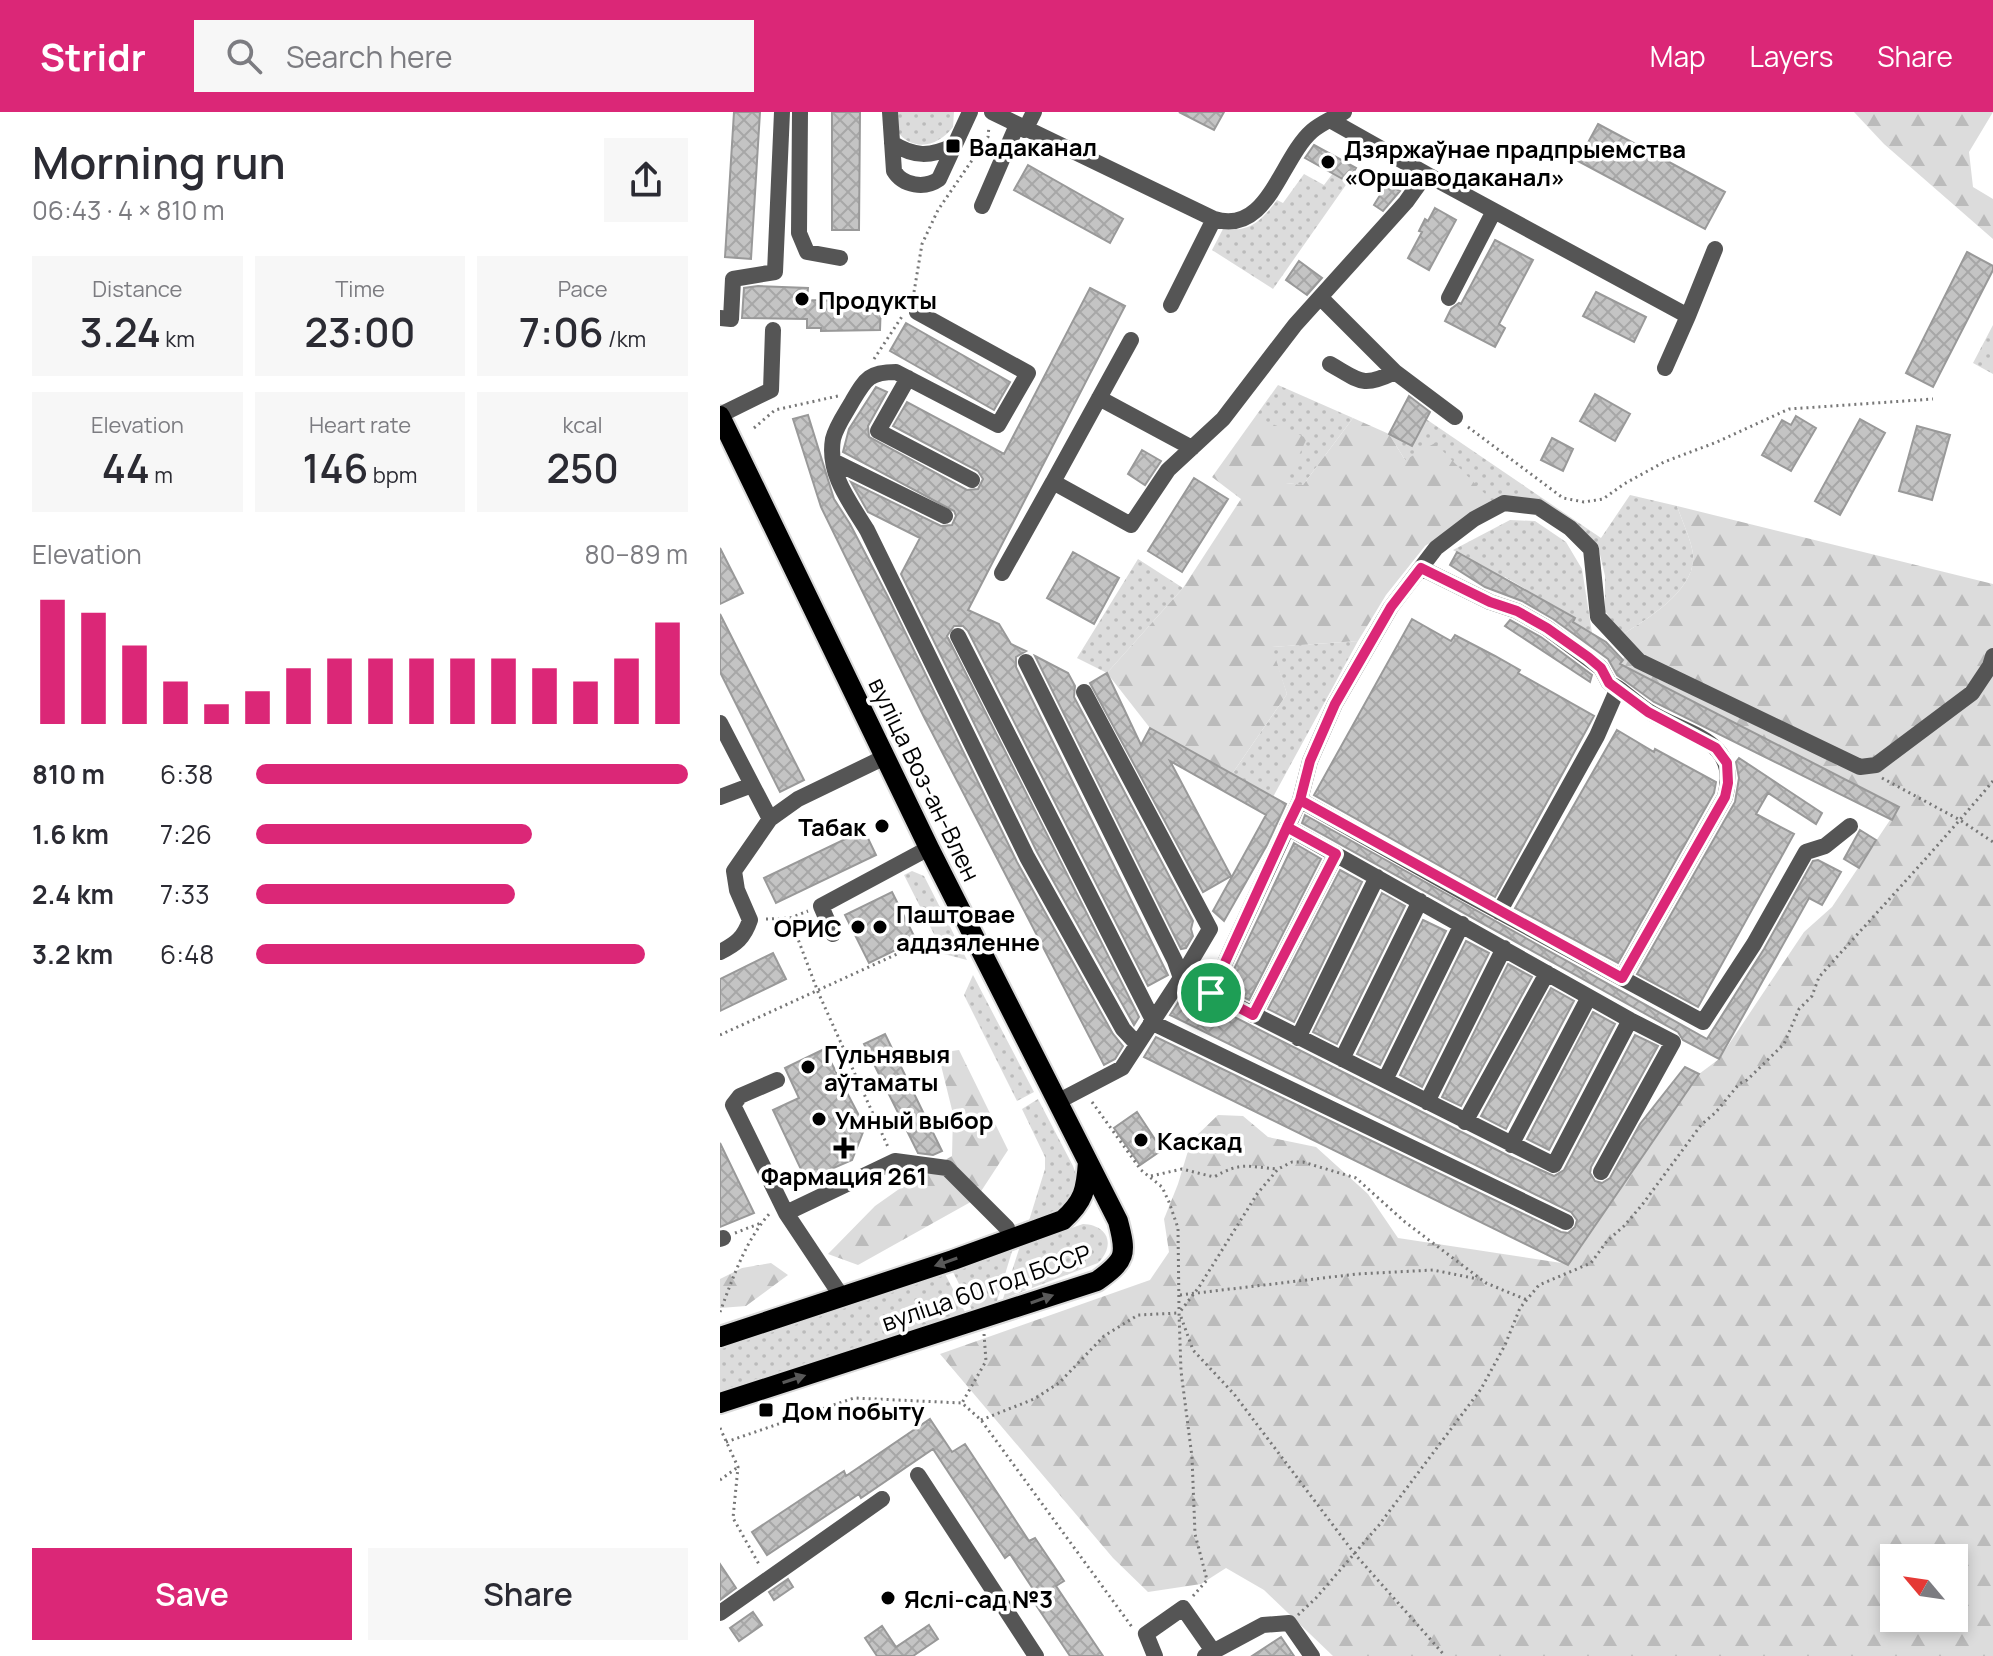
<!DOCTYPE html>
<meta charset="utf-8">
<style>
:root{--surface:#fff;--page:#f7f7f7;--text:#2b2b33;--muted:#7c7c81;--accent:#db2777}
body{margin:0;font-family:Manrope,sans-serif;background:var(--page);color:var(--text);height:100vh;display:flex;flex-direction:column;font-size:30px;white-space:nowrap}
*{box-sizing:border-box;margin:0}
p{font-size:26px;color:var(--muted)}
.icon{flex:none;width:44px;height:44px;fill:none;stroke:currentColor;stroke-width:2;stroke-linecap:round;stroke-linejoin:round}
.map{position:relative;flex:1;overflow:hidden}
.details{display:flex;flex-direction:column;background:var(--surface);width:720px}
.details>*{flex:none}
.needle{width:52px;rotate:299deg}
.buttons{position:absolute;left:1160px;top:1432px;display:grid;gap:16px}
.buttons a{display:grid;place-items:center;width:88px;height:88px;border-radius:0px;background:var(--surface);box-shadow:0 4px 12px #0003;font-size:40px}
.pin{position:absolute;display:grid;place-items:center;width:68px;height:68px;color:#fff;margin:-34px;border:4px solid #fff;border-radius:50%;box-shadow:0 2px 8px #0007}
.round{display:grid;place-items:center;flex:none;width:84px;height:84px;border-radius:0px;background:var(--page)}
.overview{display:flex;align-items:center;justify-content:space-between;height:136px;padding:0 32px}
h1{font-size:44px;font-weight:600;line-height:60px}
.metrics{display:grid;grid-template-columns:repeat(3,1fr);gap:12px;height:136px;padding:8px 32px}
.metrics div{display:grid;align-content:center;border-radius:0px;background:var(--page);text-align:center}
.metrics b{font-size:40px;font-weight:600}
.metrics small{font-size:22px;font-weight:400}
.metrics p{font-size:22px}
.chart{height:224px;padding:16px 32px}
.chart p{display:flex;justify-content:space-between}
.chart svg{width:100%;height:144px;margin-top:8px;stroke:var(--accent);stroke-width:6}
.button{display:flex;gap:16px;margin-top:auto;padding:16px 32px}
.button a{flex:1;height:92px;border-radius:0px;background:var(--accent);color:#fff;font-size:32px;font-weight:600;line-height:92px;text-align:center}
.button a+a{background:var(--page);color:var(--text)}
ul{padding:0 32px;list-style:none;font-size:26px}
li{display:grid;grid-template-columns:128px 96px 1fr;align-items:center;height:60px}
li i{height:20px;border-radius:10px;background:var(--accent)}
header{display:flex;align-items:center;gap:48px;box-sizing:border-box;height:112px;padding:0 40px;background:var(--accent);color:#fff}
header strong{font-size:38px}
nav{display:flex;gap:44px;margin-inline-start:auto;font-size:28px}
.search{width:560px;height:72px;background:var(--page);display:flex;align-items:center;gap:20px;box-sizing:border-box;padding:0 28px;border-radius:0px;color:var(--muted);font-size:30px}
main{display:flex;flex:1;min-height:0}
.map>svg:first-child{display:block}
.grass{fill:url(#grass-dots)}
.forest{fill:url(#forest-firs);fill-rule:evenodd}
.building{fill:url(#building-cross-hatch);stroke:#999;stroke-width:2}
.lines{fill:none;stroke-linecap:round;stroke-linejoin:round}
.major-casing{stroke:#dbdbdb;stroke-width:24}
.path{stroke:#777;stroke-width:3;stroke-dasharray:2 4;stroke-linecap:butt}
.minor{stroke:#555;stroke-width:16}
.major{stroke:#000;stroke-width:20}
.oneway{fill:#595959}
.route-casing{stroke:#fff;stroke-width:16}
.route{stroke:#db2777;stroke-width:10}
.poi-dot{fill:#000;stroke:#fff;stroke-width:3}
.labels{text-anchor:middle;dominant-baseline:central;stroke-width:7;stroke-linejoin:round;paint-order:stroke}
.poi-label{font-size:24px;font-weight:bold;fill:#000;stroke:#fff;text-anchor:start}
.street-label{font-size:24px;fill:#000;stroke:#fff}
</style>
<header>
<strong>Stridr</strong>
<div class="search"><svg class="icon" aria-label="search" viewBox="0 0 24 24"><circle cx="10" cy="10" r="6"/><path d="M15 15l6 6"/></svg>Search here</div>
<nav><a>Map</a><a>Layers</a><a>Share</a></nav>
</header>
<main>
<section class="details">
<div class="overview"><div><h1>Morning run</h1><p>06:43 · 4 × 810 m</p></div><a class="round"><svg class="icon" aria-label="share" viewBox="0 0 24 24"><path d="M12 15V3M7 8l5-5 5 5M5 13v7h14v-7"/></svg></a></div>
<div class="metrics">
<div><p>Distance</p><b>3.24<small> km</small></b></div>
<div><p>Time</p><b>23:00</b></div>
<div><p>Pace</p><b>7:06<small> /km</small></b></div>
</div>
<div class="metrics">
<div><p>Elevation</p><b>44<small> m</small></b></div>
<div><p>Heart rate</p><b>146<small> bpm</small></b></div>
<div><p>kcal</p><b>250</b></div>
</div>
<div class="chart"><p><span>Elevation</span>80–89 m</p>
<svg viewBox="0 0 160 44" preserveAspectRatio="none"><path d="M5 44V6M15 44V10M25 44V20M35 44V31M45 44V38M55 44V34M65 44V27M75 44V24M85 44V24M95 44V24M105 44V24M115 44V24M125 44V27M135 44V31M145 44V24M155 44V13"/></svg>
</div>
<ul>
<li><b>810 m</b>6:38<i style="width:100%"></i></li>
<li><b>1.6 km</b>7:26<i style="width:64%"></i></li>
<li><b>2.4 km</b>7:33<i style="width:60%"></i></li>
<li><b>3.2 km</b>6:48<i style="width:90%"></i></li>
</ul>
<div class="button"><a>Save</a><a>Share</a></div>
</section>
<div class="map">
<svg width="1273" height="1544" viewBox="0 0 1273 1544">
<defs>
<pattern id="grass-dots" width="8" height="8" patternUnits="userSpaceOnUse" patternTransform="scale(2)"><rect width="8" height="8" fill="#dcdcdc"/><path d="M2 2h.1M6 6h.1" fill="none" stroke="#bbb" stroke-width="1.8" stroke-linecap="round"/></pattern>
<pattern id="forest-firs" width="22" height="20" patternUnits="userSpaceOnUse" patternTransform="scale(2)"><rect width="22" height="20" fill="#dcdcdc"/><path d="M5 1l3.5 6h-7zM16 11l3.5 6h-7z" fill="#bbb"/></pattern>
<pattern id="building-cross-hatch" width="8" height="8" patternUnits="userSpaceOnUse" patternTransform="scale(2)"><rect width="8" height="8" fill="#c4c4c4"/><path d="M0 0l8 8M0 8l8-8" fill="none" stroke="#a7a7a7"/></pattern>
</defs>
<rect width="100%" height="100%" fill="#fff"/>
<path class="grass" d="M176 0H234L233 15C219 34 193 41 177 19Z
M613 61 628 70 553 177 492 138 503 117C531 120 541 109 557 88L563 91 584 62 604 73Z
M1273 213V262L1253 251Z
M558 273 633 306 583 373 566 371 535 305Z
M706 307 881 426 910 383 957 394C962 409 971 427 973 442 977 478 927 507 902 523L885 499V464L878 434 816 388 773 390 685 348 669 322 692 334Z
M790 408 815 409 846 430 862 457 872 521 853 510 855 506 785 465 783 467 733 438Z
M418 447 463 476 387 561 357 546Z
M638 529 553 685 512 662 567 582 551 535Z
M192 759 204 764 247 848 224 842 184 763Z
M253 863 314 980 297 989 244 883Z
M318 987 353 1054 358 1068V1080L340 1101 308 1112 325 1057V1045L302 997Z
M363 1112C388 1113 396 1133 378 1151L283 1187 300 1134Z
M293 1136 277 1189 252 1198 232 1158Z
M224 1160 245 1200 0 1283V1234Z"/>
<path class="forest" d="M1134 0H1273L1249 40 1253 75 1273 87V127L1164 32Z
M535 305 587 326 566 371 583 373 633 306 669 322 685 348 715 331 773 390 705 434 666 483 638 529 552 535 567 582 512 662 430 616 387 561 463 476 521 387 492 365Z
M957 394 1273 472V1544H613L544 1478 506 1456 481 1472 428 1480 393 1446 220 1242 430 1168 449 1140 444 1107 458 1072 471 1029 498 1003 523 1004 548 1025 596 1035 648 1082 678 1126 848 1152 979 962 999 947 1084 820 1112 795 1178 696 900 552 906 542 902 523C927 507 977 478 973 442 971 427 962 409 957 394ZM1174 1446H1234V1506H1174Z
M239 938 288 1038 256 1087 138 1153 108 1142 155 1094 199 1063 232 1044 233 1002 218 941Z
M51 1151 68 1163 26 1194 0 1196V1167L22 1156Z"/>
<path class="building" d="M14 0H40L31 147 5 145Z
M112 0H140L139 118H112Z
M459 0H504L494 18Z
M878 12 1005 80 985 117 858 49Z
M594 33 636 56 628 70 585 46Z
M308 53 403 107 390 131 294 78Z
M667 72 680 79 663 99 654 93Z
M715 96 736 108 709 158 688 146 702 120 699 119 705 107 708 109Z
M775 128 813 148 779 212 785 216 775 235 725 209 731 197 739 191 741 192Z
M1247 140 1273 154V158L1213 275 1186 261Z
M579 149 602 166 587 183 566 168Z
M38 174 88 176 87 188 161 190 160 218 101 219V216H87V207L22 206 24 176Z
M370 176 405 194 248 498 279 512 291 532 306 539 296 545V555L448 863 428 874 248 519 243 514H234L227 524 419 905 414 913 317 740 181 462 200 426 148 400 131 370 221 414 232 413 236 404 234 399 123 340 129 317 156 275 167 280 148 314 149 325 247 378 258 377 263 367 258 359 173 314 187 290 284 342Z
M876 180 926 205 914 230 863 204Z
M186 211 290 270 274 298 170 239Z
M875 282 910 302 895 329 860 309Z
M689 284 710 300 692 334 669 322Z
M88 303 114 387 130 412 168 485 297 750 393 922 403 934 395 947 384 953 204 605 101 395 73 307Z
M1076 304 1096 316 1071 359 1042 343 1062 308 1071 313Z
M1140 307 1165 321 1120 403 1095 389Z
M1197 314 1230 323 1212 388 1179 379Z
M832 326 853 337 843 359 821 348Z
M422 338 441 349 425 373 408 362Z
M474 366 508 387 462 460 428 439Z
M0 436 23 481 0 492Z
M353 440 399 466 374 512 327 486Z
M737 440 855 506 853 510 886 530 903 548 900 552 1179 695 1172 708 934 590 897 563 888 547 833 507 802 489 765 475 730 453Z
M0 502 84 668 60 680 0 560Z
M692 507 731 529 735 523 775 544 800 558 798 561 874 604 775 785 594 683Z
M790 508 821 525 872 563 870 570 785 514Z
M315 544 348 561 355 574 354 585 473 809 471 817 473 824 466 836 461 837Z
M387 561 421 633 430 616 566 692 547 733 504 809 493 799 546 703 450 649 511 764 483 780 370 571Z
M897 618 934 640 935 637 996 670 994 681 898 851 795 796Z
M1019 646 1102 701 1096 712 1048 681 1036 702 1074 722 978 895 917 862 1015 690 1019 666 1016 650Z
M585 703 987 927 1044 837 1093 749 1098 748 1121 760 1102 793 1089 786 999 947 963 928 958 920 582 711Z
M144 718 156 743 56 791 44 766Z
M1140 718 1156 728 1139 756 1124 747Z
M574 731 601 747 529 888 505 876Z
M620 758 642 770 574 910 548 897Z
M172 780 196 828 149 851 125 803Z
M662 781 685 794 617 932 593 920Z
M703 808 726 819 660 953 637 942Z
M746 829 769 841 702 975 680 963Z
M53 841 66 867 0 899V867Z
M788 852 812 865 741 994 722 985Z
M831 876 854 889 786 1017 761 1004Z
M465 880 787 1043 834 1064 844 1058 915 923 938 934 871 1055 870 1061 875 1069 882 1071 890 1066 920 1012 965 955 979 962 848 1153 424 945 436 925 841 1120 848 1121 855 1115 857 1108 851 1100 450 903Z
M873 900 895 912 829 1038 807 1027Z
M165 922 222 1039 213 1043 198 1041 144 932Z
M104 937 145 1015 132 1048 86 1068 53 998 79 986 65 956Z
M417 1000 442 1038 420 1053 394 1016Z
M0 1031 34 1101 0 1115Z
M210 1307 232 1340 245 1332 309 1429 315 1426 344 1469 336 1474 383 1544H350L314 1490 319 1486 290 1442 285 1446 213 1337 141 1386 139 1382 47 1443 32 1420 124 1359 126 1364Z
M0 1452 16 1476 0 1488Z
M68 1467 73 1475 54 1488 49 1480Z
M33 1500 42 1513 19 1529 10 1516Z
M209 1513 218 1527 193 1544H157L145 1526 162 1514 176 1535Z
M561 1525 574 1544H532Z"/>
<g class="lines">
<g class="major-casing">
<path id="major" d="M0 304 209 736 398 1109C407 1143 406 1148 377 1169L0 1291
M0 1225 233 1148 343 1108C364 1089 366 1078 368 1050"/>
</g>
<path class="path" d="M193 186 202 132 218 98 268 25 269 14
M154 247 183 203
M748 315 843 386 864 390 883 387 904 372 944 350 997 330 1069 297 1213 287
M34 316 55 298 118 284
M1162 666 1240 708 1273 730
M70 806 98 880 168 1035
M46 807 70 806 88 799
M0 923 212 826
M372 990 421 1058 442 1075 449 1090 458 1116 459 1198
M431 1064 462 1057 494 1065C522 1049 528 1055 558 1057
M15 1121 41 1111
M460 1183 637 1162 713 1158 758 1167
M0 1200C13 1166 25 1129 50 1101
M461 1205 473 1238 514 1282 634 1441 725 1544
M264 1222 266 1249 242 1291 261 1308 412 1515
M261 1308 314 1287 339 1271 384 1224 418 1203 458 1201
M0 1316 18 1355 13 1406 40 1454
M6 1330 134 1286 242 1291
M0 1368 18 1355
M473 1484 487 1468 475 1422 472 1345 461 1259 459 1201 479 1175 537 1082 558 1057 572 1050H583L636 1066 685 1110 766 1171 807 1188
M578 1503 596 1486 659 1413 761 1277 785 1233 800 1196 819 1173 871 1151 887 1129 904 1114 922 1093 981 1013 996 1000 1019 972 1027 968 1064 932 1079 897 1092 884 1099 865C1157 800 1217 736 1273 669"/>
<path class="minor" d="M80 0 79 121 87 140 120 146
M170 0 174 59C183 74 205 77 219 67L250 0
M272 0 494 107C548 124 560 47 592 19 601 11 614 6 624 0
M305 18 314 0
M172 31C194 45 210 45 233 34
M706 62 968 204 945 256
M262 94 297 13
M601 186 675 260 735 305
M729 186 774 99
M451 193 494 107
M197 200 308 261 278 313 176 260C150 260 146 266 133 288 127 299 116 314 113 327 107 362 130 390 147 418L307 745 403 917 417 932
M968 204 995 137
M0 206 11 207 13 167 55 160 62 0
M411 228 333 370 411 413 448 358 503 307 575 213 686 90 706 62 610 8
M610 252C640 269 642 276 675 260
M188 266 158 319 252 368
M379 286 472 336
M0 303 51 278 53 218
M113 349 225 404
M701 456 770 490 797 499 827 516 881 556 889 571 898 576
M282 461 333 370
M238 524 433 908
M306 550 455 849 461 866
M364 580 490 817 461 866
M0 611 50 707
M0 685 32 673
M580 688 590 649 615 592 671 495 716 436 754 407 784 391 818 395 850 416 871 437 878 505 919 549 1140 655 1156 653 1252 581 1270 554 1273 544
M779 800 877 624 898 576C908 583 917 592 928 599 965 623 1021 626 1005 685L902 866
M113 822 101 794 209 736
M0 840C16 832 24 826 30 808L17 778 14 759 50 707 78 687 165 645
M491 881 834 1053 910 908 567 715
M533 903 616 742
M431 910 846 1110
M578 926 657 765
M622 947 700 789
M57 968 20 984 13 993 66 1101 122 1185
M665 968 742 812
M339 989 402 956 461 866 491 881 580 688 741 779 983 910 1034 832 1086 740 1105 734 1130 714
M707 990 784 836
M745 1010 827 861
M791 1033 869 885
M881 1060 953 930 910 908
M66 1101 175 1049 227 1056 287 1116
M0 1127 3 1126
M198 1363 316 1544
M0 1501 162 1387
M435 1544 426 1522 463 1496 493 1539
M485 1544 543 1513 569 1511 592 1544"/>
<use href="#major" class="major"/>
</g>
<defs><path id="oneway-solid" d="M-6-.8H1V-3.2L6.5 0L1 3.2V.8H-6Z" transform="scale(2)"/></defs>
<g class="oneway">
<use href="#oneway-solid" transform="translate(226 1150) rotate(161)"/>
<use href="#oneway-solid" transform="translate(322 1187) rotate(-19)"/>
<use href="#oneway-solid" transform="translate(74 1267) rotate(-18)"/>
</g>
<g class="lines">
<g class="route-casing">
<path id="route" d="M491 881 567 715 580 688 902 866 1005 685 1008 671 1007 651 996 636 928 600 889 571 881 556 868 545 827 516 797 499 770 490 701 456 671 495 615 592 590 649 580 688 567 715 616 742 533 903 491 881"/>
</g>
<use href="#route" class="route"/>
</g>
<g class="poi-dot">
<rect x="225" y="26" width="16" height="16" rx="4"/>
<circle cx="608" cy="50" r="8"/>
<circle cx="82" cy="187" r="8"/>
<circle cx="162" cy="714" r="8"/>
<circle cx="138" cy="815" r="8"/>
<circle cx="160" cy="815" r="8"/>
<circle cx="88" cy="955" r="8"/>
<circle cx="99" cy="1007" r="8"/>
<circle cx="421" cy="1028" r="8"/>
<path d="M120 1024h8v8h8v8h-8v8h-8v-8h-8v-8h8z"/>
<rect x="38" y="1290" width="16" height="16" rx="4"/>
<circle cx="168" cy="1486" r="8"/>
</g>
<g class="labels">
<g class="poi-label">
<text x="249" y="34">Вадаканал</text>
<text x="624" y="36">Дзяржаўнае прадпрыемства<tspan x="624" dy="28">«Оршаводаканал»</tspan></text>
<text x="98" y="187">Продукты</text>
<text x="146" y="714" text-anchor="end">Табак</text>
<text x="176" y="801">Паштовае<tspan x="176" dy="28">аддзяленне</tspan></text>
<text x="122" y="815" text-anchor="end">ОРИС</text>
<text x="104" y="941">Гульнявыя<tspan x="104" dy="28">аўтаматы</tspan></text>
<text x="115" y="1007">Умный выбор</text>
<text x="437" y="1028">Каскад</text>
<text x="124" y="1063" text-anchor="middle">Фармация 261</text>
<text x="62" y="1298">Дом побыту</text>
<text x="184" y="1486">Яслі-сад №3</text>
</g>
<g class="street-label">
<text transform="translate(205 667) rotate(64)">вуліца Воз-ан-Влен</text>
<text transform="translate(266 1175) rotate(-19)">вуліца 60 год БССР</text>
</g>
</g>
</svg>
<div class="buttons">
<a><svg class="needle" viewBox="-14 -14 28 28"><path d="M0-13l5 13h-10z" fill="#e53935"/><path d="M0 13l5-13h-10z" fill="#7c7c81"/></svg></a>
</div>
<div class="pin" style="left:491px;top:881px;background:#1e9e55"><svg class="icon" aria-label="arrive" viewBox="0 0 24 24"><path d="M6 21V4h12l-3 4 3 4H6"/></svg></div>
</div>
</main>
